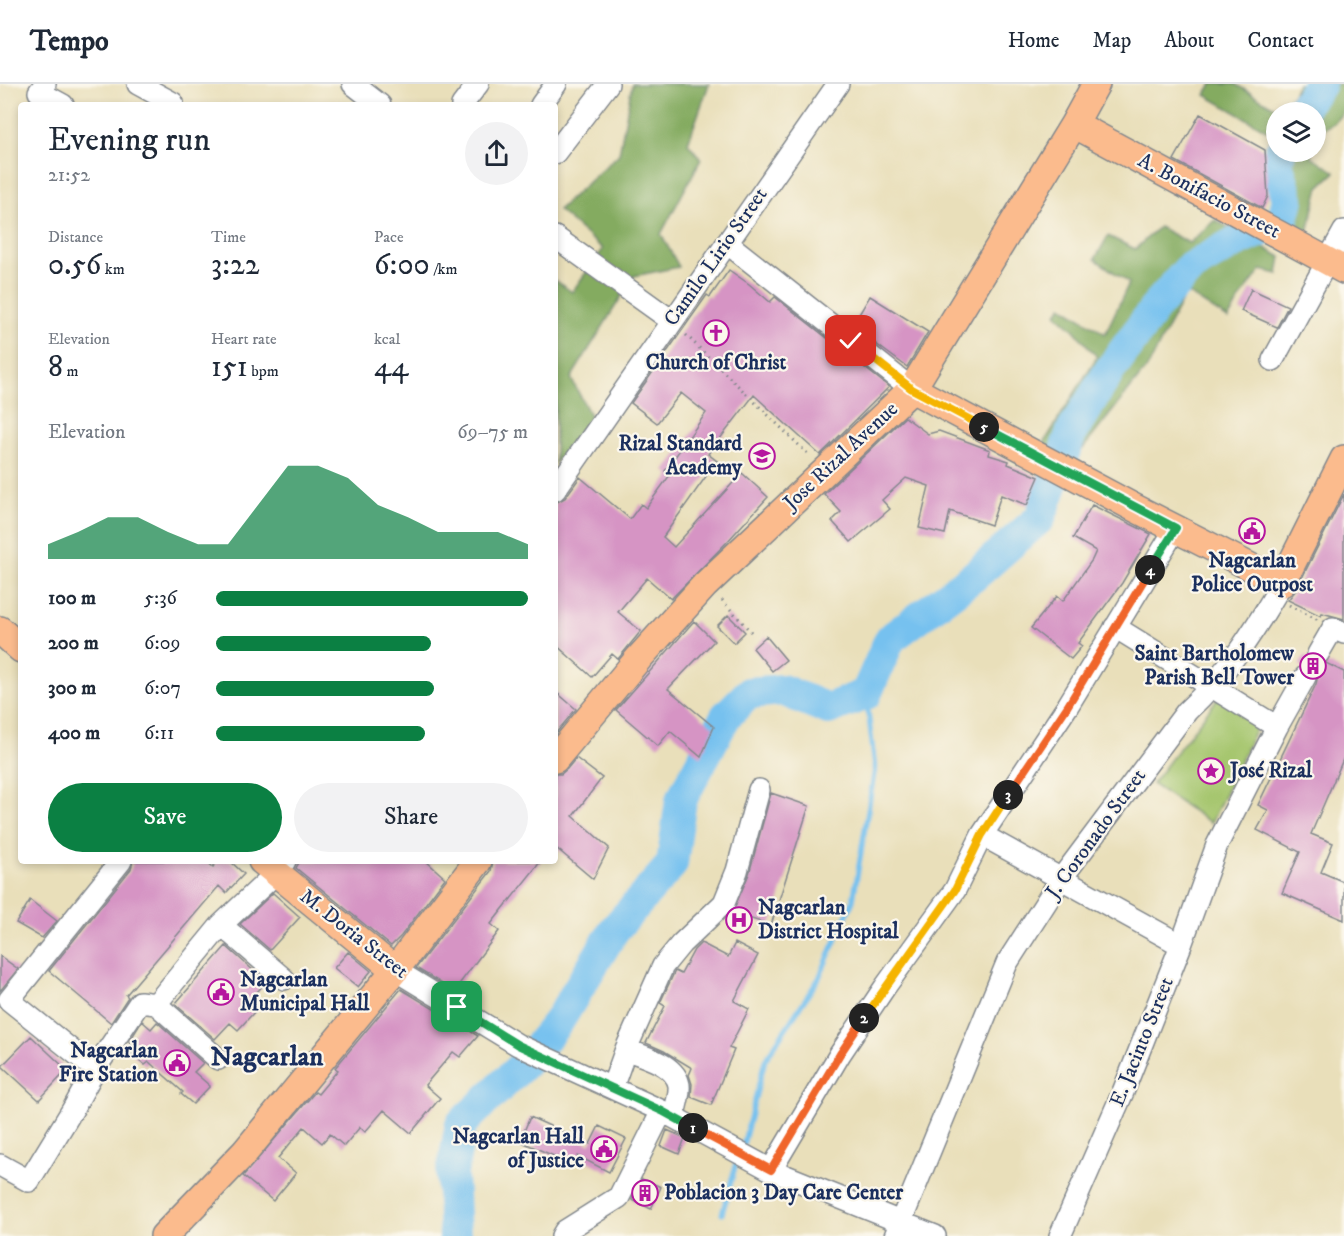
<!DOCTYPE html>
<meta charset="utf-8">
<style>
:root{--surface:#fff;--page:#f2f2f3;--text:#1f2937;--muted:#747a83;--line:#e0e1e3;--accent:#0b8043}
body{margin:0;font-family:"IM FELL DW Pica",serif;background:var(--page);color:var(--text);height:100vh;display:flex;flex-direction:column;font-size:22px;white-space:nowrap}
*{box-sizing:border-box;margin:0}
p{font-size:20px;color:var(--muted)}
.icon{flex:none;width:33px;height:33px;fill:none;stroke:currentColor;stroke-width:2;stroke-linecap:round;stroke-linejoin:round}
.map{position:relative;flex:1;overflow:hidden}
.drawer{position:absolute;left:18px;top:18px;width:540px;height:762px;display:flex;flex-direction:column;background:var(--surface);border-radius:6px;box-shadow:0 3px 9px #0003}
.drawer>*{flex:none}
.tools{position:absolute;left:1266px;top:18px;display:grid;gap:12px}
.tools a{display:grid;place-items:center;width:60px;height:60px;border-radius:50%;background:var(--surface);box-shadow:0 3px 9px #0003;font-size:30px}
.pin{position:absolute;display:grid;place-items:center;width:51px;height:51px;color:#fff;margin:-26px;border-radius:12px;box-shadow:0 3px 9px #0006}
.km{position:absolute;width:30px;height:30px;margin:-15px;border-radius:50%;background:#222;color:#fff;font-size:16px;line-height:30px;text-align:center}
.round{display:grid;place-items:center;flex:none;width:63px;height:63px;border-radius:32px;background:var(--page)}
.summary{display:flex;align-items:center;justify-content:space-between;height:102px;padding:0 30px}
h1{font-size:33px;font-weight:600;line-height:45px}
.metrics{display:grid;grid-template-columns:repeat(3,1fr);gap:9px;height:102px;padding:6px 30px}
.metrics div{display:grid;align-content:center}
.metrics b{font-size:30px;font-weight:600}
.metrics small{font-size:16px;font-weight:400}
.metrics p{font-size:16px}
.chart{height:168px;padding:12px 30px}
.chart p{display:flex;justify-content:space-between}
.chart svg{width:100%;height:108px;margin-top:6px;fill:var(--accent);opacity:.7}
.action{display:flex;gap:12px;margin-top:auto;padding:12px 30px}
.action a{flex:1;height:69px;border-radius:36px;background:var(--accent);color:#fff;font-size:24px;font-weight:600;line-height:69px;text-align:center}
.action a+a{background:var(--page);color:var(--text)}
ul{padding:0 30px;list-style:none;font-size:20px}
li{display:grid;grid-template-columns:96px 72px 1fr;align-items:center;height:45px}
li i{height:15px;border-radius:8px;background:var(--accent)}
header{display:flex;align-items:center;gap:36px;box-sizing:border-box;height:84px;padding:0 30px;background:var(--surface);border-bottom:2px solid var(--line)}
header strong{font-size:28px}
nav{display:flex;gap:33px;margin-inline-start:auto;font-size:21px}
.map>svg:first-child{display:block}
.green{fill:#a6c66e;stroke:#607a66;stroke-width:1.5}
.forest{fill:#84ab61;stroke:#506d60;stroke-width:1.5}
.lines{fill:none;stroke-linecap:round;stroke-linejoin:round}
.stream{stroke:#76c1ef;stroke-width:5}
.river{stroke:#76c1ef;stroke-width:32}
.building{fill:#d694c4}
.minor-casing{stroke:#82878c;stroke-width:24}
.major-casing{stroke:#82878c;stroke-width:30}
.path{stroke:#82878c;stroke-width:3;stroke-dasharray:1.5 4.5;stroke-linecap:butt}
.minor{stroke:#fff;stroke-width:21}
.major{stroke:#fbbb8d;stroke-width:27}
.split-1-casing{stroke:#fff;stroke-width:12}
.split-2-casing{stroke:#fff;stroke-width:12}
.split-3-casing{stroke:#fff;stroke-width:12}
.split-4-casing{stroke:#fff;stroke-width:12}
.split-5-casing{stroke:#fff;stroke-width:12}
.split-6-casing{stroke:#fff;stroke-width:12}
.split-1{stroke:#22a559;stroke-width:8}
.split-2{stroke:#f0652b;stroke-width:8}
.split-3{stroke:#f5b400;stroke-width:8}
.split-4{stroke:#f0652b;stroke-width:8}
.split-5{stroke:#22a559;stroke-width:8}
.split-6{stroke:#f5b400;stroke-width:8}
.labels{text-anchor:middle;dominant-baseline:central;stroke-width:4.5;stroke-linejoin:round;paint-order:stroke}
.street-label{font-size:21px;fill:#1b2f5e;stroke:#fbf7ec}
.poi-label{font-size:21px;font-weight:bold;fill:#1b2f5e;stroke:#fbf7ec;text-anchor:end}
.district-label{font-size:27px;font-weight:bold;fill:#1b2f5e;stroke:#fbf7ec}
</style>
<header>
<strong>Tempo</strong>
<nav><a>Home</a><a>Map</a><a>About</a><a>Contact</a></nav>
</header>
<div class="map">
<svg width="1344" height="1152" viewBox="0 0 1344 1152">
<rect width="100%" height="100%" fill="#fbf7ec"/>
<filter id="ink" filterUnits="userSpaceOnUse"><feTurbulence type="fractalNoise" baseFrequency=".0167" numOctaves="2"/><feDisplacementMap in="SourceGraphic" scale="12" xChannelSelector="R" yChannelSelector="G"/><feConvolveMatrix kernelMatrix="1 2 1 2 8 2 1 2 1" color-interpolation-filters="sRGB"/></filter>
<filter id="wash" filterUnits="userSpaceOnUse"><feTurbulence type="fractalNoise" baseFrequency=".008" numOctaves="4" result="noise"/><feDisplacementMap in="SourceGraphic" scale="24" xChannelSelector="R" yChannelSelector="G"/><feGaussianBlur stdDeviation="1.35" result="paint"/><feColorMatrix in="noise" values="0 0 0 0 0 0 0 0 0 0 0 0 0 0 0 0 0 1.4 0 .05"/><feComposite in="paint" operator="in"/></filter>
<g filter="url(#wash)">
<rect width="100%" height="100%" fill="#e9dfba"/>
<path class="green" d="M1218 614 1259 638 1211 739 1152 700Z"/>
<path class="forest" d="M632 0H709L688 59 701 75 661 150 679 183 634 192 571 294 591 333 555 379V196L572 208 603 165 558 126 619 70Z
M1212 0H1235L1283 28 1298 0H1344V27L1334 39 1322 45 1316 60V28H1276V54L1270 48 1205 11Z
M1286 68H1312L1311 72 1335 88 1319 103 1308 148 1280 130 1281 78Z
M1215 136 1281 173 1278 190 1261 186 1243 210 1228 235 1186 208 1149 281 1073 377 1042 362 1097 273 1074 246 1056 230 1062 222 1105 250 1129 199 1095 175 1108 152 1135 165 1159 143 1189 159Z"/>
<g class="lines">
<path class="stream" d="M742 1065 765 976 819 894 853 817 875 684 866 610
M722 1130 736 1080"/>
<path class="river" d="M1299 28 1320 0
M455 1152 452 1089 461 1040 524 980 558 938 614 846 672 780 681 716 726 632 749 609 782 606 828 625 866 610 890 555 973 493 1040 434 1072 347 1110 286 1158 220 1190 184 1232 160 1277 140 1284 131 1288 115 1277 79 1280 68"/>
</g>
<g id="blocks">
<path class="building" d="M1200 30 1265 66 1268 112 1262 124 1174 76Z
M729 186 749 200 770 218 775 213 889 303 820 371 754 311 708 370 717 377 663 453 674 463 742 389 768 413 726 459 671 515 647 494 618 528 641 547 618 575 612 570 592 593 555 560V419L565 414 580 393 630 435 641 420 646 424 670 391 665 387 706 329 681 309 657 339 631 319 707 211 710 213Z
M1251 205 1288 222 1277 243 1241 227Z
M870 212 928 248 907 283 852 242Z
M905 333 928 350 939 347 990 366 989 371 1009 377 1008 380 1039 393 1027 421 1001 411 991 441 950 427 945 450 919 444 929 402 906 394 882 416 890 425 851 458 832 437 841 428 824 410Z
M1344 410V535L1322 529 1321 532 1288 516 1296 506Z
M1092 421 1151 450 1122 499 1078 559 1082 562 1071 575 1031 544 1057 512 1063 517 1092 476 1096 467 1073 454Z
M728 531 745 548 734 559 717 542Z
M694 537 714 557 668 605 714 643 701 673 670 647 658 662 616 626Z
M766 552 786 576 772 587 753 564Z
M1306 571 1307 577 1312 581 1319 583 1326 579 1344 588V673L1311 750 1333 759 1321 788 1344 798V836L1282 809 1300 768 1257 746 1268 726 1258 721 1316 600 1318 592 1316 586 1311 582H1300L1301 577Z
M555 607 576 625 555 650Z
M576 674 602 694 573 732 609 764 593 795 555 763V690H561L567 685Z
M771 709 809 722 771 841 732 829 749 790Z
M133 777H206L213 783 218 777H230L244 790 226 809 219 802 126 911 128 913 111 939 49 887 131 785Z
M300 777H426L445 794 401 852 391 862 296 784Z
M493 777H541L491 840 499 847 454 907 416 884 491 787Z
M273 809 300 833 270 866 240 840Z
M30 816 57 837 42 854 16 839Z
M701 859 728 873 735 859 758 871 734 917 749 925 729 964 734 966 711 1021 691 1013 692 1000 689 991 692 984 664 967 646 959 665 922 660 919 674 889 675 887 681 890 694 866Z
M226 862 266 898 249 917 257 925 238 946 230 939 215 955 175 920Z
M348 868 371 887 358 903 334 884Z
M0 872 18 885 0 907Z
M401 905 478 952 460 973 453 968 425 1001 440 1014 411 1049 384 1026 365 1048 360 1043 344 1062 330 1050 322 1059 304 1043 278 1074 296 1089 273 1117 243 1092 315 1008 318 1010 338 986 335 984Z
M142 937 151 945 157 938 203 979 194 988 210 1002 193 1020 181 1010 183 1008 149 978 145 981 129 967 134 963 129 958Z
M31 952 67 986 39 1016 2 982Z
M530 1033 590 1060 599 1042 626 1055 609 1088 578 1072 574 1081 520 1057Z
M667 1046 685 1054 679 1070 661 1062Z
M642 1095 661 1103 651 1125 632 1116Z"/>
</g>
</g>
<g filter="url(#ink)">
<use href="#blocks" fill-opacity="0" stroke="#82878c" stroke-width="1.5"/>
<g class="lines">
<g class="minor-casing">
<path id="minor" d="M45 0 39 8 63 21
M138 0 173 19
M353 0 380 21
M462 21 478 0
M541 21 556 0
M555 69 608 0
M555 153 672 237
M727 159 912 305
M1273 276 1344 147
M555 406 838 0
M1115 543 1277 643
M1318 570 1333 544 1344 549
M982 751 1181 861
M221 841 284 895
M395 886 518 961 662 1027 771 1086 935 1152
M156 920 218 975
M626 965C643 973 675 979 679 1001 680 1011 676 1023 673 1033
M95 985 9 916 121 777
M612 1004 626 965 663 882 681 860 724 819 737 787 759 706
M0 1081 29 1097 73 1025 95 985 140 918 156 920 221 841 276 789 285 777
M771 1086 840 970 885 903 955 806 982 751 1067 623 1176 444
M562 1152 565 1147 619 1113 662 1027
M895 1152 1007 879 1061 795 1187 627C1226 591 1255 546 1282 499
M1060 1152 1123 1008 1181 861 1217 761 1277 643 1305 593"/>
</g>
<g class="major-casing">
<path id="major" d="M1074 40 1344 186
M912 305 1131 422 1282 499 1344 375
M0 546 21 565
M555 675 639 574 705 501 912 305 1074 40 1096 0
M262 777 395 886
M164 1152 245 1068 395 886 478 777"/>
</g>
<path class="path" d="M686 251 810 372
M722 516 751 548
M1289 521 1318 536"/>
<use href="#minor" class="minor"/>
<use href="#major" class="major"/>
</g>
</g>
<g class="lines" filter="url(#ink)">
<g class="split-1-casing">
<path id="split-1" d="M457 923 518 961 662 1027 693 1044"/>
</g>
<g class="split-2-casing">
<path id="split-2" d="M693 1044 771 1086 840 970 864 934"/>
</g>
<g class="split-3-casing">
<path id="split-3" d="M864 934 955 806 982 751 1008 711"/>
</g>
<g class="split-4-casing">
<path id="split-4" d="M1008 711 1067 623 1150 486"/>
</g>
<g class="split-5-casing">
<path id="split-5" d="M984 343 1176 444 1150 486"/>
</g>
<g class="split-6-casing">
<path id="split-6" d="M851 257 912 305 984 343"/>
</g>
<use href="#split-1" class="split-1"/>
<use href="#split-2" class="split-2"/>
<use href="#split-3" class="split-3"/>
<use href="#split-4" class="split-4"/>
<use href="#split-5" class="split-5"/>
<use href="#split-6" class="split-6"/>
</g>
<defs>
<g id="church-ring" transform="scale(1.35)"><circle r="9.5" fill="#fbf7ec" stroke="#b5179e" stroke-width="1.5"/><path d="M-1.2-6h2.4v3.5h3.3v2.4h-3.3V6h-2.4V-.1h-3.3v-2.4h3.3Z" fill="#b5179e"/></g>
<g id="school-ring" transform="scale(1.35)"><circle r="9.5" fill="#fbf7ec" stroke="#b5179e" stroke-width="1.5"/><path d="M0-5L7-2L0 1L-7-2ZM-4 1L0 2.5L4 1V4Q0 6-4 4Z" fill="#b5179e"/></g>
<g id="civic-ring" transform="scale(1.35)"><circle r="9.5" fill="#fbf7ec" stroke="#b5179e" stroke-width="1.5"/><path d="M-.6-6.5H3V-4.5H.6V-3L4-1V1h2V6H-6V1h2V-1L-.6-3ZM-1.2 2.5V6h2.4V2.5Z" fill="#b5179e"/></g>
<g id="building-ring" transform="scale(1.35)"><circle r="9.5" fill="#fbf7ec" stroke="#b5179e" stroke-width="1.5"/><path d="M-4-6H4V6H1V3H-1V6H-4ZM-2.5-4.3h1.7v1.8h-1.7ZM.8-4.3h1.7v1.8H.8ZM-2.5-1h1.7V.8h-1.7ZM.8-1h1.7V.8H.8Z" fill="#b5179e"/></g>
<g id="sight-ring" transform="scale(1.35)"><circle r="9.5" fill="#fbf7ec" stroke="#b5179e" stroke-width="1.5"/><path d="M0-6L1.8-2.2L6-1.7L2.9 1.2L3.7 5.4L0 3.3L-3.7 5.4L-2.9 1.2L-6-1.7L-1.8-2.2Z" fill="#b5179e"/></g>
<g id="hospital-ring" transform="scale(1.35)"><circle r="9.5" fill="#fbf7ec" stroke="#b5179e" stroke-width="1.5"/><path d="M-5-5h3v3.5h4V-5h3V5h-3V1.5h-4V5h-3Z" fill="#b5179e"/></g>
</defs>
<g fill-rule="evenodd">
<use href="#church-ring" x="716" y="249"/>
<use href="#school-ring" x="762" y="372"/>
<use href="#civic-ring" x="1252" y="447"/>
<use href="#building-ring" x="1313" y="582"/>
<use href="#sight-ring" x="1211" y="687"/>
<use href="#hospital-ring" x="739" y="836"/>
<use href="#civic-ring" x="221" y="908"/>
<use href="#civic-ring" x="177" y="979"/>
<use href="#civic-ring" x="604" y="1065"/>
<use href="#building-ring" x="645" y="1109"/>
</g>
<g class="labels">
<g class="street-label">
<text transform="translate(1209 112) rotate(28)">A. Bonifacio Street</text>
<text transform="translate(716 173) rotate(-55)">Camilo Lirio Street</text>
<text transform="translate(841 372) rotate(-43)">Jose Rizal Avenue</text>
<text transform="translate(1096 750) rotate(-54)">J. Coronado Street</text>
<text transform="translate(354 850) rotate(38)">M. Doria Street</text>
<text transform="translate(1142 958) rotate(-68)">E. Jacinto Street</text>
</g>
<g class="poi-label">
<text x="716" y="279" text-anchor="middle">Church of Christ</text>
<text x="742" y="360">Rizal Standard<tspan x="742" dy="24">Academy</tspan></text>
<text x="1252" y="477" text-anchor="middle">Nagcarlan<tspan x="1252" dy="24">Police Outpost</tspan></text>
<text x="1294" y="570">Saint Bartholomew<tspan x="1294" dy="24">Parish Bell Tower</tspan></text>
<text x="1230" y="687" text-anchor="start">José Rizal</text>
<text x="758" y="824" text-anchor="start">Nagcarlan<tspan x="758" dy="24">District Hospital</tspan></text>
<text x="240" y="896" text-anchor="start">Nagcarlan<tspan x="240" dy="24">Municipal Hall</tspan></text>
<text x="158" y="967">Nagcarlan<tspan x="158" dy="24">Fire Station</tspan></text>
<text x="584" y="1053">Nagcarlan Hall<tspan x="584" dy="24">of Justice</tspan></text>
<text x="664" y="1109" text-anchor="start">Poblacion 3 Day Care Center</text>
</g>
<g class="district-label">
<text x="267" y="973">Nagcarlan</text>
</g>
</g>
</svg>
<div class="tools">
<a><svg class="icon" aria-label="layers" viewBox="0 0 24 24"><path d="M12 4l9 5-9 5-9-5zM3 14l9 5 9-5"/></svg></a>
</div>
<div class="pin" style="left:457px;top:923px;background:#1e9e55"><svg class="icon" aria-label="arrive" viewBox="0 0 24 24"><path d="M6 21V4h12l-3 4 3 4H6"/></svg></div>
<div class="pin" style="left:851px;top:257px;background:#d93025"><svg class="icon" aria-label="check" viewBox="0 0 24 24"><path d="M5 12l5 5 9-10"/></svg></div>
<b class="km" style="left:693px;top:1044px">1</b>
<b class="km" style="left:864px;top:934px">2</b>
<b class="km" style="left:1008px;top:711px">3</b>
<b class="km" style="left:1150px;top:486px">4</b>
<b class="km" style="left:984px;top:343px">5</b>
<section class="drawer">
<div class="summary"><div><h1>Evening run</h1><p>21:52</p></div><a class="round"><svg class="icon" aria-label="share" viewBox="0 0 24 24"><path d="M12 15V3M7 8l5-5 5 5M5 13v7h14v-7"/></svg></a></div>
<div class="metrics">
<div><p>Distance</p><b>0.56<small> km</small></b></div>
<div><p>Time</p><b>3:22</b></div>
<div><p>Pace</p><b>6:00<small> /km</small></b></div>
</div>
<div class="metrics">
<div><p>Elevation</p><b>8<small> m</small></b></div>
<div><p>Heart rate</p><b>151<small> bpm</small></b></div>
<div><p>kcal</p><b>44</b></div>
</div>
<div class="chart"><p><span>Elevation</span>69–75 m</p>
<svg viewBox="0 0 160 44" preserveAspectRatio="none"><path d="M0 44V38L10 33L20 27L30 27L40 33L50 38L60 38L70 22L80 6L90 6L100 11L110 22L120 27L130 33L140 33L150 33L160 38V44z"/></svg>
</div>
<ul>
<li><b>100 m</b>5:36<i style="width:100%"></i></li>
<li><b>200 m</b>6:09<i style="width:69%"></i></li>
<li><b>300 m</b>6:07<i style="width:70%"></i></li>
<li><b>400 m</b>6:11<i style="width:67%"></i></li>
</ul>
<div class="action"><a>Save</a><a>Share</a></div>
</section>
</div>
